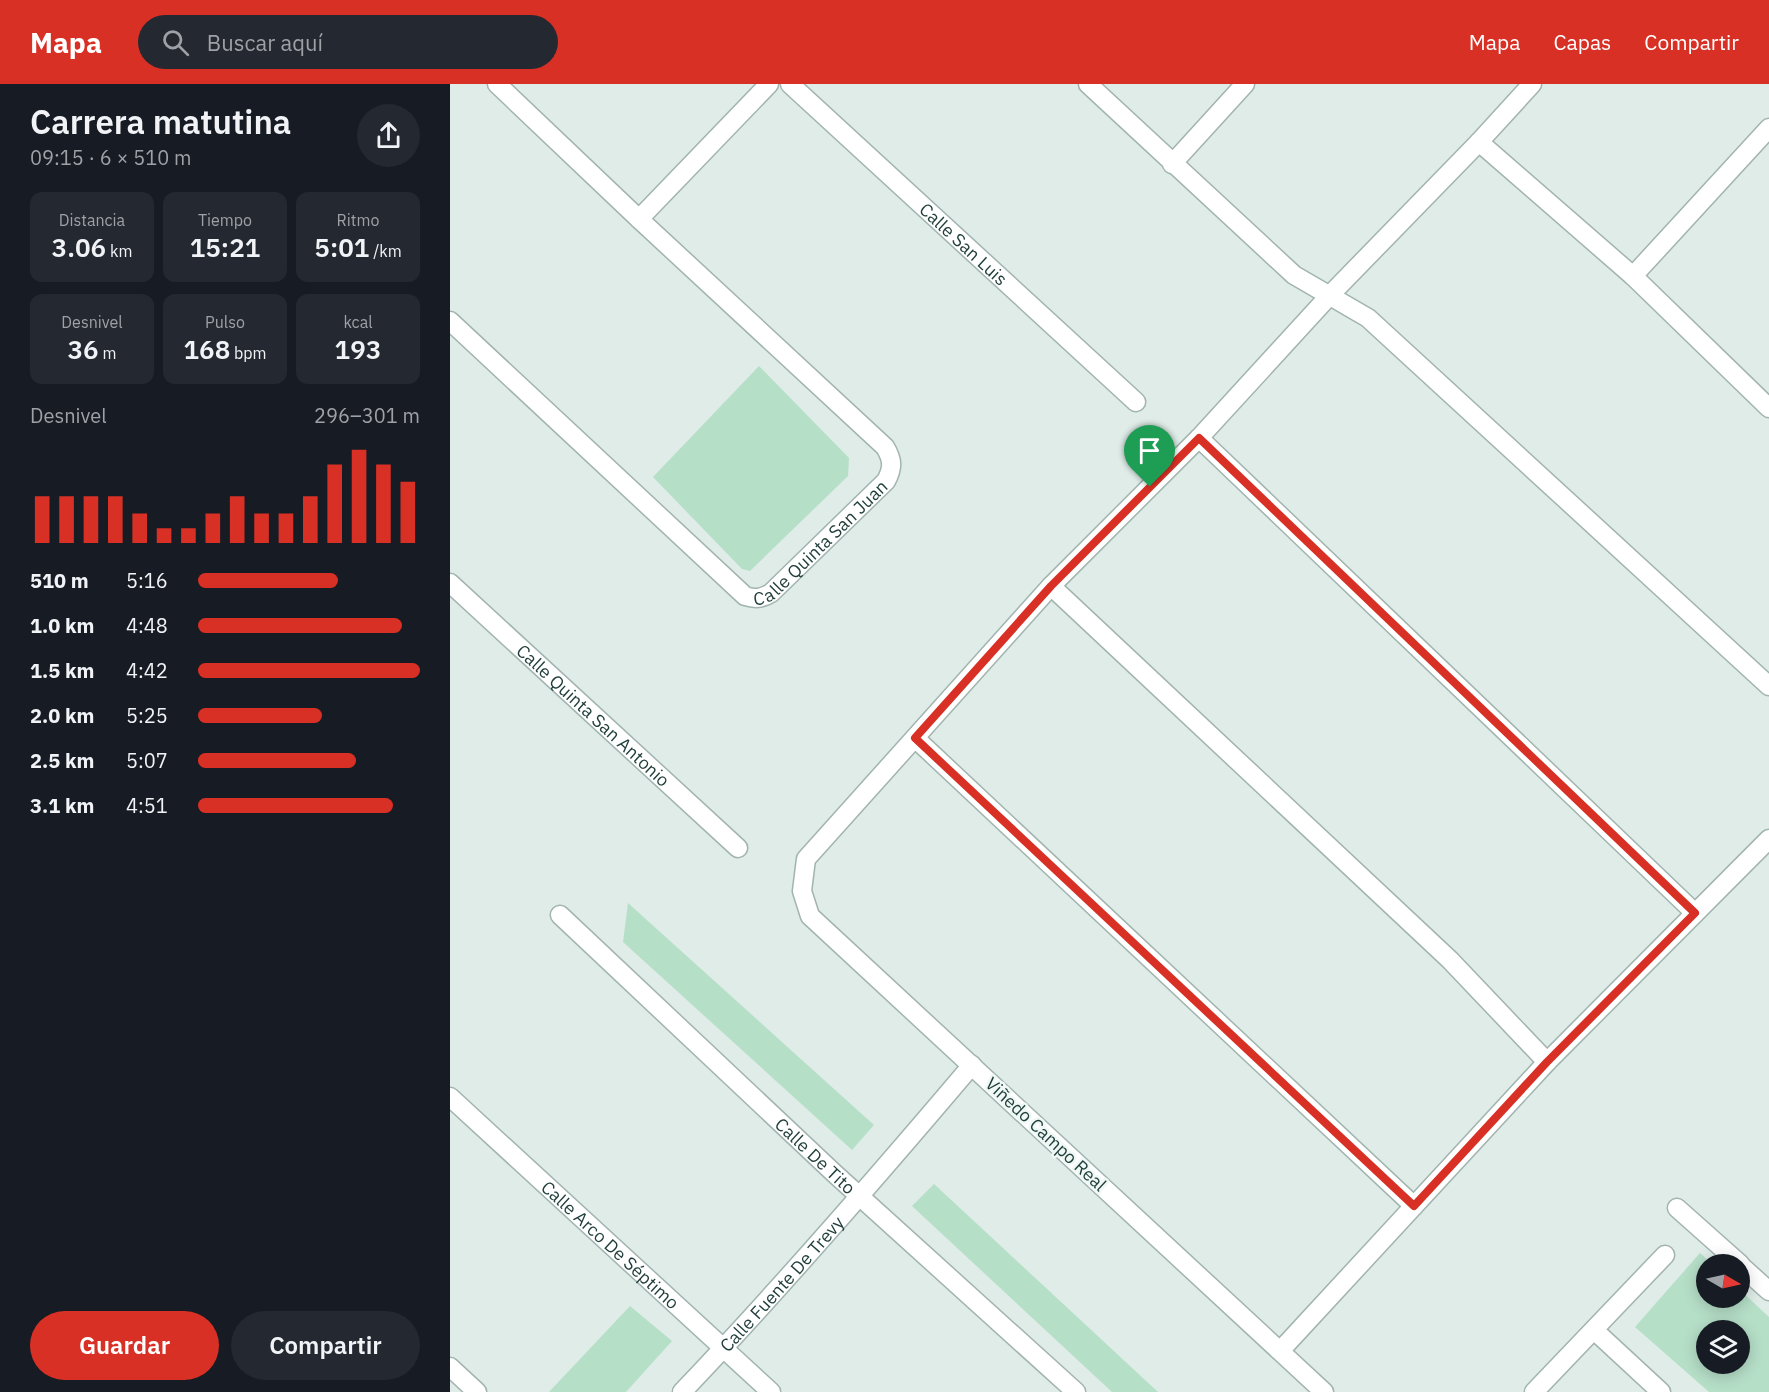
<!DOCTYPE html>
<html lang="es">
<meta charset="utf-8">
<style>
:root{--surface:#171b24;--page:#242831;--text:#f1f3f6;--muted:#9ea1a6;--accent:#d93025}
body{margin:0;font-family:"IBM Plex Sans",sans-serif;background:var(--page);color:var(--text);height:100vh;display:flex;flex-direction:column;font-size:22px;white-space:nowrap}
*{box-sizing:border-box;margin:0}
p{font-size:20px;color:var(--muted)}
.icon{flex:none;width:33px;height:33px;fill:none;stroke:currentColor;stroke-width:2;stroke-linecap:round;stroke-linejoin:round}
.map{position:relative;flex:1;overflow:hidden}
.drawer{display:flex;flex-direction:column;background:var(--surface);width:450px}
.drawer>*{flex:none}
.needle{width:39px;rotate:99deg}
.tools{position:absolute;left:1246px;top:1170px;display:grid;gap:12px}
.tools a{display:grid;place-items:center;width:54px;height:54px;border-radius:50%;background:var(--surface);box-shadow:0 3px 15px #0003;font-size:30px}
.pin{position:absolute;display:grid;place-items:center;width:51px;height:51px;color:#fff;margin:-62px -26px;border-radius:50% 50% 50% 0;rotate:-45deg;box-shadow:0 0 6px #0007}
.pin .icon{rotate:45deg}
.round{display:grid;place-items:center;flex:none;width:63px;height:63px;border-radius:32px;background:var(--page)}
.overview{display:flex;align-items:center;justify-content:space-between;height:102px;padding:0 30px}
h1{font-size:33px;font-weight:600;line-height:45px}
.figures{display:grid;grid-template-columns:repeat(3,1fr);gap:9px;height:102px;padding:6px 30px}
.figures div{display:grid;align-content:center;border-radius:12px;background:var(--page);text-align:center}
.figures b{font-size:26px;font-weight:600}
.figures small{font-size:16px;font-weight:400}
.figures p{font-size:16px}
.chart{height:168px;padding:12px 30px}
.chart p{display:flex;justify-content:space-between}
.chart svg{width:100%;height:108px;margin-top:6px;stroke:var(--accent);stroke-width:6}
.primary-button{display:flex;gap:12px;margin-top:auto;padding:12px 30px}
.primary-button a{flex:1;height:69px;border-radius:36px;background:var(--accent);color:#fff;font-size:24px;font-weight:600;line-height:69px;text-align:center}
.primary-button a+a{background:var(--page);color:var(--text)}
ul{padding:0 30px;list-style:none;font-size:20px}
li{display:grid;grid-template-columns:96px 72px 1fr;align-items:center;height:45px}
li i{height:15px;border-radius:8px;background:var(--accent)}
header{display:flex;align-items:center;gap:36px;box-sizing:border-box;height:84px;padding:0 30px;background:var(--accent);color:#fff}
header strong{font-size:28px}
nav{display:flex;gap:33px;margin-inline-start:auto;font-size:21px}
.search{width:420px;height:54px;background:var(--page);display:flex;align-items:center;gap:15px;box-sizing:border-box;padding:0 21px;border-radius:33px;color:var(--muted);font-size:22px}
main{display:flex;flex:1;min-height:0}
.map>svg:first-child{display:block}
.green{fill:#b6dfc8;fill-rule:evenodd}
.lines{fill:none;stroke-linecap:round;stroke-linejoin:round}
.street-casing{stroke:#a2b4b0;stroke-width:21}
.street{stroke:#fff;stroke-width:18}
.route-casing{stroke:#fff;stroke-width:12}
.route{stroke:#d93025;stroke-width:8}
.labels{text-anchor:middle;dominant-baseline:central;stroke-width:5;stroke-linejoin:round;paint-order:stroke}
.street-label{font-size:18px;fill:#1f3d3a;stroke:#f0f8f5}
</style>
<header>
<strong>Mapa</strong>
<div class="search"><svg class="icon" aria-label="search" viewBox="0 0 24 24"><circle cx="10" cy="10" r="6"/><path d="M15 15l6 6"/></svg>Buscar aquí</div>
<nav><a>Mapa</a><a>Capas</a><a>Compartir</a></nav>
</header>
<main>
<section class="drawer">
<div class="overview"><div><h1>Carrera matutina</h1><p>09:15 · 6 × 510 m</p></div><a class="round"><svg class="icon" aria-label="share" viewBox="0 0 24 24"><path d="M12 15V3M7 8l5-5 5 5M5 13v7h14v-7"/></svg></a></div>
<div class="figures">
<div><p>Distancia</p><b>3.06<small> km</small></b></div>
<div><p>Tiempo</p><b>15:21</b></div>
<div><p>Ritmo</p><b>5:01<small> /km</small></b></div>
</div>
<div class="figures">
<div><p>Desnivel</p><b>36<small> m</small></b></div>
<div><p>Pulso</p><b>168<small> bpm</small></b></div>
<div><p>kcal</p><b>193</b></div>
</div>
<div class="chart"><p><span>Desnivel</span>296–301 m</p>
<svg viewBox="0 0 160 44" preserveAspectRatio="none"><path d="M5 44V25M15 44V25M25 44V25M35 44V25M45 44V32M55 44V38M65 44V38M75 44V32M85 44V25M95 44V32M105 44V32M115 44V25M125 44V12M135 44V6M145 44V12M155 44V19"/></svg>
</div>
<ul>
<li><b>510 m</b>5:16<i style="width:63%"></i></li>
<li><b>1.0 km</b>4:48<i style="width:92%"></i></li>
<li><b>1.5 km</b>4:42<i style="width:100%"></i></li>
<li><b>2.0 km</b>5:25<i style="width:56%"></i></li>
<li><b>2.5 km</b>5:07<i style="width:71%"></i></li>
<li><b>3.1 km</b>4:51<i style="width:88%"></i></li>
</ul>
<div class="primary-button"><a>Guardar</a><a>Compartir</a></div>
</section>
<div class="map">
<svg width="1319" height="1308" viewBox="0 0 1319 1308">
<rect width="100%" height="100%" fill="#dfece8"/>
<path class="green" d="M309 282 399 374 398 392 300 487 292 485 203 393Z
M178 819 424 1041 402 1066 173 858Z
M484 1100 708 1308H662L462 1122Z
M1250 1169 1262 1180H1257V1214H1290V1206L1319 1233V1308H1259L1185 1243ZM1257 1246H1290V1280H1257Z
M180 1222 222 1257 176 1308H99Z"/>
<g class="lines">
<g class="street-casing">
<g id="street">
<path id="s1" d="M340 0 686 318"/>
<path d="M638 0 844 191 918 234 1319 602"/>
<path d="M1029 58 1183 192 1319 324"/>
<path d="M722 80 795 0"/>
<path d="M189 135 319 0"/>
<path d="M1183 192 1319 44"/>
<path id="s2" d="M0 237 295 512C305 515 311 515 321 509L436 397C443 384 443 376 435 363L189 135 47 0"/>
<path d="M749 354 1245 829"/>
<path id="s3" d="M0 499 288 764"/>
<path d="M601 502 1000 876 1097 978"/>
<path d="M465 654 964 1122"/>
<path id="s4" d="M110 831 385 1090 626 1308"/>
<path id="s5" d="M0 1013 321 1308"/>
<path d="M1227 1124 1290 1180"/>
<path d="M1290 1181 1319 1207"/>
<path d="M1144 1246 1211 1308"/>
<path d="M830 1267 1097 978 1319 755"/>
<path d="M0 1283 27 1308"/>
<path id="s6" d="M232 1308C333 1202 428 1092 522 981"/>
<path d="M874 1308 360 832 352 807 356 775 601 502 749 354 880 211 1029 58 1082 0"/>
<path d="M1084 1308 1215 1171"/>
</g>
</g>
<use href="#street" class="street"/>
</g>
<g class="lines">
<g class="route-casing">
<path id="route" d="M749 354 1245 829 1097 978 964 1122 465 654 601 502Z"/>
</g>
<use href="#route" class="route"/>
</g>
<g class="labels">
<g class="street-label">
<text stroke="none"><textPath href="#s1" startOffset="236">Calle San Luis</textPath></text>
<text stroke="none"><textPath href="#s2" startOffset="500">Calle Quinta San Juan</textPath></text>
<text stroke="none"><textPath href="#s3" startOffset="195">Calle Quinta San Antonio</textPath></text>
<text transform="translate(596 1050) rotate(43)">Viñedo Campo Real</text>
<text stroke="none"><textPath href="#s4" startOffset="351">Calle De Tito</textPath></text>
<text stroke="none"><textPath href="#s5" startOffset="218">Calle Arco De Séptimo</textPath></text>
<text stroke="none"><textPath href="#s6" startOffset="147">Calle Fuente De Trevy</textPath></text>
</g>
</g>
</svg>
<div class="tools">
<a><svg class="needle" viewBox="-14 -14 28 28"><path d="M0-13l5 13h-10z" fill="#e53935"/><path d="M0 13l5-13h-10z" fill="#9ea1a6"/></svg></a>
<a><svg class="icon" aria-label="layers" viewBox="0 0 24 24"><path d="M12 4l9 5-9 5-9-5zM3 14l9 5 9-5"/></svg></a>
</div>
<div class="pin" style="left:700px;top:403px;background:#1e9e55"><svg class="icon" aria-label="arrive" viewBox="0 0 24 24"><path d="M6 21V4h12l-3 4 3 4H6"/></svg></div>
</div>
</main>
